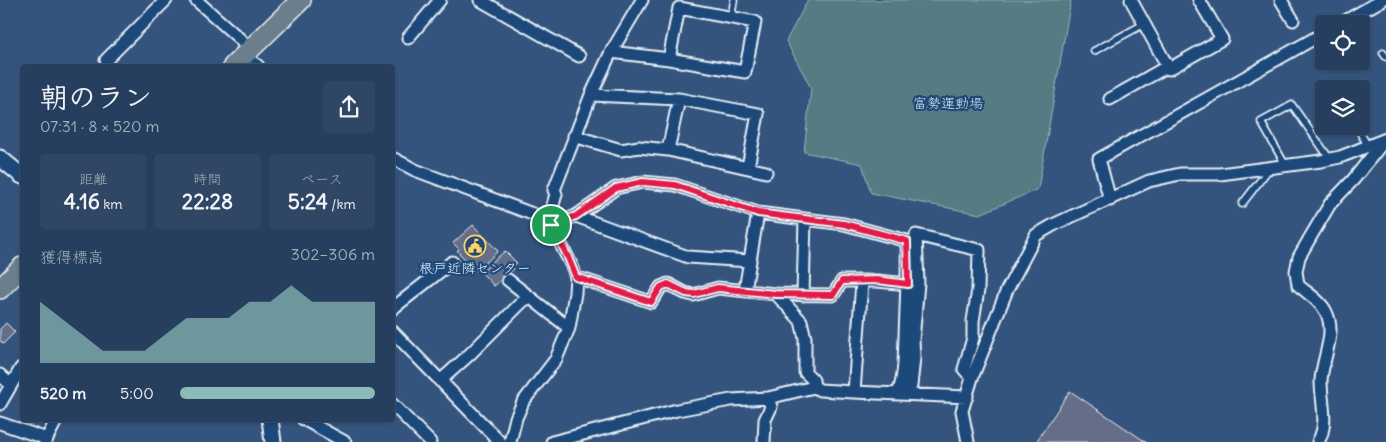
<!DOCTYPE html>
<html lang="ja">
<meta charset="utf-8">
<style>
:root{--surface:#273f5e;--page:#2f4664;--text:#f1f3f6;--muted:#a4afbc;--line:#435873;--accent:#8bbbb9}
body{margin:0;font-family:Delius,"Klee One",sans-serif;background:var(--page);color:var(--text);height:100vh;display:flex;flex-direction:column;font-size:19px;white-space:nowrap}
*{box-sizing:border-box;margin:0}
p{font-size:16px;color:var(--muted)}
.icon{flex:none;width:28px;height:28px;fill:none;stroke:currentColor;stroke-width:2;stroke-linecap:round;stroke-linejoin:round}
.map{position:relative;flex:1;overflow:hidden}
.panel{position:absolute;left:20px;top:64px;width:375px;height:358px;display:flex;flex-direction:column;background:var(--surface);border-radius:5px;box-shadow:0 1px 4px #0004,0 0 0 1px var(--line)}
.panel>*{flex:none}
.buttons{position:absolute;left:1315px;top:15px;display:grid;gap:10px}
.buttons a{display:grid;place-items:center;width:55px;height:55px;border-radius:5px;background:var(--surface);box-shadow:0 1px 4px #0004,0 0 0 1px var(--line);font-size:25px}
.pin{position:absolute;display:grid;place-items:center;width:42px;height:42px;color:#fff;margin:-21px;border:2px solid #fff;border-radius:50%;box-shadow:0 1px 5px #0007}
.round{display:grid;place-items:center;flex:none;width:52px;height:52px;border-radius:5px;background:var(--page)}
.summary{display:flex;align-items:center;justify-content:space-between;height:85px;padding:0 20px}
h1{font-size:28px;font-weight:700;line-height:38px}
.metrics{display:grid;grid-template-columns:repeat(3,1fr);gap:8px;height:85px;padding:5px 20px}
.metrics div{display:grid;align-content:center;border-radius:5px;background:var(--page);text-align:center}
.metrics b{font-size:21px;font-weight:700}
.metrics small{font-size:14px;font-weight:400}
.metrics p{font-size:14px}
.chart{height:140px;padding:10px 20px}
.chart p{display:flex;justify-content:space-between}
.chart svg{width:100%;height:90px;margin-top:5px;fill:var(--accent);opacity:.7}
ul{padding:0 20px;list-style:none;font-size:16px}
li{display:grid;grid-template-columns:80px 60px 1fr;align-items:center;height:38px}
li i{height:12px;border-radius:6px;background:var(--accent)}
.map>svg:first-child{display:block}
.green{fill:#547b82;stroke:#9eb6bd}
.building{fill:#656d89;stroke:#e8f1f8}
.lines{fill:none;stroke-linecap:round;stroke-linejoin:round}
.service-casing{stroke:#e8f1f8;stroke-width:9}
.minor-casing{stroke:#e8f1f8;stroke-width:15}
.tertiary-casing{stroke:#e8f1f8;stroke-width:19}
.primary-casing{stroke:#e8f1f8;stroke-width:22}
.service{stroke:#1f4a7a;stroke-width:5.5}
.minor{stroke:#1f4a7a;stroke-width:11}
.tertiary{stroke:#1f4a7a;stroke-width:15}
.primary{stroke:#6b7e8b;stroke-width:19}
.route-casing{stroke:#fff;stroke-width:10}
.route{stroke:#e11d48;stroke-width:6}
.labels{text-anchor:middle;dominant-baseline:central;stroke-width:4.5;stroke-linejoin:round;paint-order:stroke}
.park-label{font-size:14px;fill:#d2dfe6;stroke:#1f4a7a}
.poi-label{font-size:14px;fill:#e8f1f8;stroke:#1f4a7a}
</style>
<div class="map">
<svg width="1386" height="442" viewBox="0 0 1386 442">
<rect width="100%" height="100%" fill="#34547e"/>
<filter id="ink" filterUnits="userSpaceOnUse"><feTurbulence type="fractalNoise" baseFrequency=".02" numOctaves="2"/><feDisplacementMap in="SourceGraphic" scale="10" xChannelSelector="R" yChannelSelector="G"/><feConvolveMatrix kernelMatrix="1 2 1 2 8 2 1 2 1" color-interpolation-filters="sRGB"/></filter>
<g filter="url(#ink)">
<path class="green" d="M808 0H1071L1038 189 980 214 871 193 862 164 804 152 811 88 786 41Z"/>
<path class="building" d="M473 225 498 251 477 271 457 251 459 249 453 243Z
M505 251 517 263 512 267 514 269 494 286 481 272Z
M6 323 15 332 3 344 0 340V329Z
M1070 391 1146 442H1036Z"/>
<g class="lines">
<g class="service-casing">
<path id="service" d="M731 18 734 0
M1094 51 1144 24
M1383 53 1386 57
M1333 87 1334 89
M1356 126 1368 146
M1286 166 1261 122 1292 105 1330 159
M1242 204 1269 169"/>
</g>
<g class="minor-casing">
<path id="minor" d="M196 0 241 40 248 52
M480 0 579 56
M1131 0 1169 69 1222 39 1199 0
M1281 0 1293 20
M1340 24 1382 0
M408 38 440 0
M611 52 669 59 745 72 755 22 679 8 669 59
M244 56 258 66
M106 60 166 0
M591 95 679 99 758 114 748 167
M1110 99 1168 66
M574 136 621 150 639 147 668 150 766 172
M668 150 679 99
M392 158 415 170 551 221
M1110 200 1099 159 1324 33
M576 216 688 257 750 261
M551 225 576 216 616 188 643 182 675 185 758 213 844 224 907 241C908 274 906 304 905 337 904 358 905 375 898 394
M576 277 651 302 661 287 668 284 685 293 693 295 718 288 776 294 833 295 842 281H877L908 284
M508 280 569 328
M745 290 758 213
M776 294 801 321 805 338V372L813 380 814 387
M803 295 805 219
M392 309 452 262
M392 331 500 442
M0 375 11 385
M440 381 469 355 528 296
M854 392 862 282
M908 394 911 386 914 358 913 340 918 283 916 235 979 250 978 290 973 321V338L964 369 972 378
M0 404 21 368 22 369
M392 404 430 442
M303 419 345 442
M0 423 47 439
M45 442 57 419
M510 442 516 418 523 402 556 359 569 328 575 293 576 277 572 266 551 225V212L556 194 554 190 591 95 611 52 642 0
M552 442 677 410 731 400 768 398 814 387 820 390 854 392 967 397
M764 442 765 420 771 407 768 398
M968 442 962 411 972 378 1007 290 1036 235 1055 224 1149 181 1180 174H1220L1321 161 1340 157 1386 139
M1318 442C1329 423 1321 402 1321 381 1322 358 1337 334 1326 312 1321 301 1307 293 1298 285L1296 271 1299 257 1311 236 1330 204 1353 180 1384 141"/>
</g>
<g class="tertiary-casing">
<path id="tertiary" d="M0 158 22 176
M270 419 273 442"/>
</g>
<g class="primary-casing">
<path id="primary" d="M233 66 301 0
M0 289 22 267"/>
</g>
<use href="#service" class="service"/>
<use href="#minor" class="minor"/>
<use href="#tertiary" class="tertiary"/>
<use href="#primary" class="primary"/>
</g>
</g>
<g class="lines" filter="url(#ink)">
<g class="route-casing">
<path id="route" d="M643 182 675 185 758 213 844 224 907 241 908 284 877 280 842 281 833 295 776 294 718 288 694 294 686 293 668 284 661 287 651 302 576 277 567 255 551 225 576 216 616 188Z"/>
</g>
<use href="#route" class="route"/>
</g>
<defs>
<g id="civic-ring" transform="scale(1.125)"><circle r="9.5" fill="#1f4a7a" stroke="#ffd166" stroke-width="1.5"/><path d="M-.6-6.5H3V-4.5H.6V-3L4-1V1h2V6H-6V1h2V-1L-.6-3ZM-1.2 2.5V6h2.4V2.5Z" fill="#ffd166"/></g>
</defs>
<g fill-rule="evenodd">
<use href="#civic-ring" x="475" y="246"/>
</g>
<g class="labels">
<g class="park-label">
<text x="948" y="103">富勢運動場</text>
</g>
<g class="poi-label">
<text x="475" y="268">根戸近隣センター</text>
</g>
</g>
</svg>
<div class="buttons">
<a><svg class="icon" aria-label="locate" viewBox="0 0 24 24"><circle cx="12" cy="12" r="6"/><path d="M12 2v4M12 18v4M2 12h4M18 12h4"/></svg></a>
<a><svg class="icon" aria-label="layers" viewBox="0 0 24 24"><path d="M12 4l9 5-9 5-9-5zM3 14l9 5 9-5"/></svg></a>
</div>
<div class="pin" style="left:551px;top:225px;background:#1e9e55"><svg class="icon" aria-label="arrive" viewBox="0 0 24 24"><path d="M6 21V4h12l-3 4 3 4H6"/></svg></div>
<section class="panel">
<div class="summary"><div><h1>朝のラン</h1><p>07:31 · 8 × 520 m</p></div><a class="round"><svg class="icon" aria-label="share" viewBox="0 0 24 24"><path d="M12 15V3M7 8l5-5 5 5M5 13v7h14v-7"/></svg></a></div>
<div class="metrics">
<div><p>距離</p><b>4.16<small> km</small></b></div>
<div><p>時間</p><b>22:28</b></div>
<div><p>ペース</p><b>5:24<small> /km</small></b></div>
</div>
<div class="chart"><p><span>獲得標高</span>302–306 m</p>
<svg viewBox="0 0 160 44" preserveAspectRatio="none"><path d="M0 44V14L10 22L20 30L30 38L40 38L50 38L60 30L70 22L80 22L90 22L100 14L110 14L120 6L130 14L140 14L150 14L160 14V44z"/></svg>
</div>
<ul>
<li><b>520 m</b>5:00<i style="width:100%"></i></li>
</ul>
</section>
</div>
